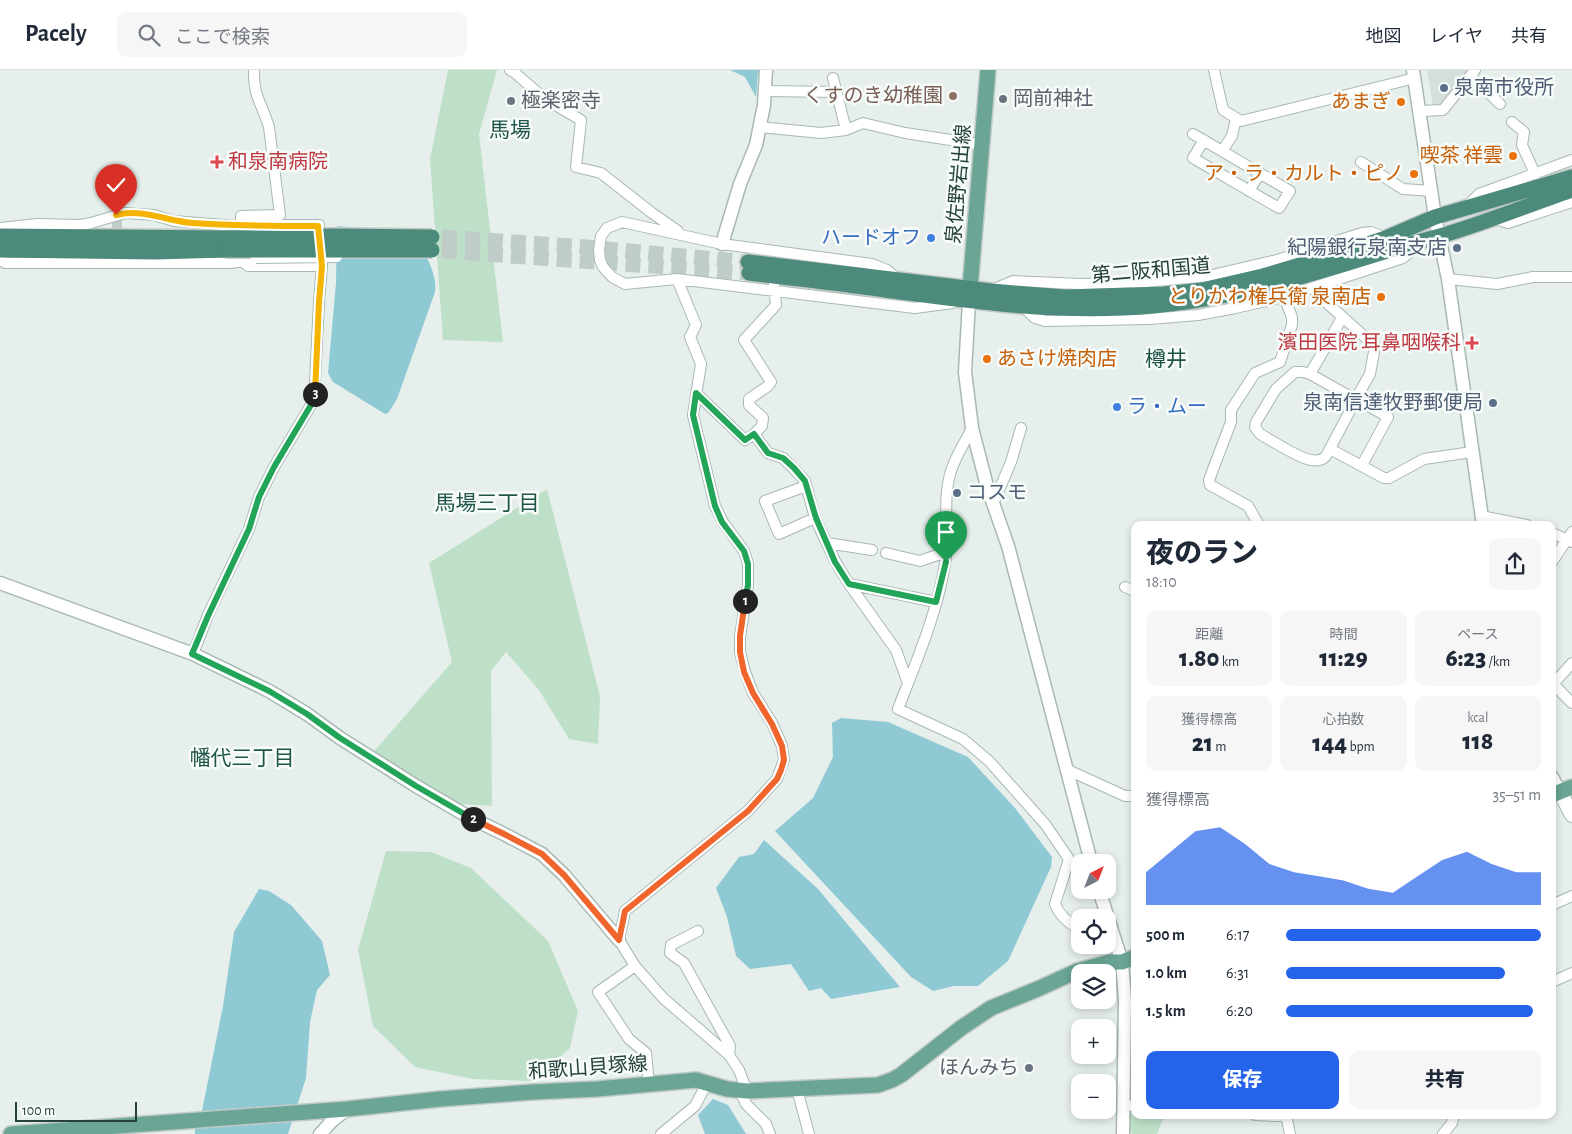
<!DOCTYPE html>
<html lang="ja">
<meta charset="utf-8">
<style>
:root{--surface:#fff;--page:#f6f6f7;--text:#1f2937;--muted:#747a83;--line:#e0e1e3;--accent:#2563eb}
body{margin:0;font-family:"Alegreya Sans","Noto Sans JP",sans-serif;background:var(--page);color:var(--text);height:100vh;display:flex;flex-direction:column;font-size:19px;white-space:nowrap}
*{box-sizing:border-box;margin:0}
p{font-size:16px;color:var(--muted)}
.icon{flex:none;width:28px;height:28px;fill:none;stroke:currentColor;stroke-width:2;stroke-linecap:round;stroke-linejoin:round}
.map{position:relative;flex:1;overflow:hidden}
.details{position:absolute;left:1131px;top:451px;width:425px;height:598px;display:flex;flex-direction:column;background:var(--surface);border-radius:10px;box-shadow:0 2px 8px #0003}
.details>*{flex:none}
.needle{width:32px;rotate:42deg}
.controls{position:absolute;left:1071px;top:784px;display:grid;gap:10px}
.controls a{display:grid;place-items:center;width:45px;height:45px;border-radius:10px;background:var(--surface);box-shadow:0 2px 8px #0003;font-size:25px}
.scale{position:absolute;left:15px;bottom:12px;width:122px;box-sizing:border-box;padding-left:5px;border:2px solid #24423a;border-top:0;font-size:14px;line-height:18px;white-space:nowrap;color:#24423a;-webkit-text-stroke:4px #f7fbf9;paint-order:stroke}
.pin{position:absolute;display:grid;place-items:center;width:42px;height:42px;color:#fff;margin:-51px -21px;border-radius:50% 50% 50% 0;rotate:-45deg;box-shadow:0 0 5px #0007}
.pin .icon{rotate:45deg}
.km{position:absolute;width:25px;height:25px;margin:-12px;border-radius:50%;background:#222;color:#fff;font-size:14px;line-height:25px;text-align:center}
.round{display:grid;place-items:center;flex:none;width:52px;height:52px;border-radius:10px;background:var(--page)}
.overview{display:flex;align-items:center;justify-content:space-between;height:85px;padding:0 15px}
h1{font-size:28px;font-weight:800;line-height:38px}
.figures{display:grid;grid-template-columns:repeat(3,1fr);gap:8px;height:85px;padding:5px 15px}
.figures div{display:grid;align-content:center;border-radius:10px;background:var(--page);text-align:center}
.figures b{font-size:25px;font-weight:800}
.figures small{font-size:14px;font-weight:400}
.figures p{font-size:14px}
.chart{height:140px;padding:10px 15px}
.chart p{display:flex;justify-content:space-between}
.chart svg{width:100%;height:90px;margin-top:5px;fill:var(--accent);opacity:.7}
.action{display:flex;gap:10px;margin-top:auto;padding:10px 15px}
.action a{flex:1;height:58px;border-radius:10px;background:var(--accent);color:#fff;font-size:20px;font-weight:800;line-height:58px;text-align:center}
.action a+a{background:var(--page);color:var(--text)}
ul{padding:0 15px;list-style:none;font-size:16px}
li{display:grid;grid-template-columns:80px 60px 1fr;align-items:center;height:38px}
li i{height:12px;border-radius:6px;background:var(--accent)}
header{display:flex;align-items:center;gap:30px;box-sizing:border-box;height:70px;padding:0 25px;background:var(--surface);border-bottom:1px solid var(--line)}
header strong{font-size:24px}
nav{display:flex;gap:28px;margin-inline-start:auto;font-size:18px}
.search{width:350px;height:45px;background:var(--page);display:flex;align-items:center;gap:12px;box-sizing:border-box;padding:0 18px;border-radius:10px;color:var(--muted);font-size:19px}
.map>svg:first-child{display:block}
.built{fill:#d4dfda}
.green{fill:#bfe0c8}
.water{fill:#8ec9d4}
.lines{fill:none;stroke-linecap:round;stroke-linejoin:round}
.minor-tunnel{stroke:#bfccc8;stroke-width:10;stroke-dasharray:10 5;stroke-linecap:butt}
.trunk-tunnel{stroke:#bfccc8;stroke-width:15;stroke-dasharray:15 8;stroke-linecap:butt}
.minor-casing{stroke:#a8b8b2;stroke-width:12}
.tertiary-casing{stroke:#a8b8b2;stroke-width:15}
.secondary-casing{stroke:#a4bbb3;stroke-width:16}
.primary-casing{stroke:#c2cac8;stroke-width:18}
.trunk-casing{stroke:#c2cac8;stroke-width:18}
.minor{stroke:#fff;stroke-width:10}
.tertiary{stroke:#fff;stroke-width:12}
.secondary{stroke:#fff;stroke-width:14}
.primary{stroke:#6aa596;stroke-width:15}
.trunk{stroke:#4c8a7c;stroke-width:15}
.minor-bridge-casing{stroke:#a8b8b2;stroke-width:12;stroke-linecap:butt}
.trunk-bridge-casing{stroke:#c2cac8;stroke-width:18;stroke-linecap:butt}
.minor-bridge{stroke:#fff;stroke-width:10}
.trunk-bridge{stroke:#4c8a7c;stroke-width:15}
.split-1-casing{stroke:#fff;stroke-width:10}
.split-2-casing{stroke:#fff;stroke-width:10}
.split-3-casing{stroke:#fff;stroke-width:10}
.split-4-casing{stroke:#fff;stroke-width:10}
.split-1{stroke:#22a559;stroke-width:6}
.split-2{stroke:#f0652b;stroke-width:6}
.split-3{stroke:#22a559;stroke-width:6}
.split-4{stroke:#f5b400;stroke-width:6}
.service-dot{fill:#5c6f8a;stroke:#f7fbf9;stroke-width:2}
.education-dot{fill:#8d6e63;stroke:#f7fbf9;stroke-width:2}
.worship-dot{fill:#6b7280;stroke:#f7fbf9;stroke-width:2}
.food-dot{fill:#e8710a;stroke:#f7fbf9;stroke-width:2}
.health-dot{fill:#e0444e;stroke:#f7fbf9;stroke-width:2}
.shop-dot{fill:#3f7fe0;stroke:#f7fbf9;stroke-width:2}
.labels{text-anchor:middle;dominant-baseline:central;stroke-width:5;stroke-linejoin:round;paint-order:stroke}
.service-label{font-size:20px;fill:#4e5e75;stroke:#f7fbf9;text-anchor:start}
.education-label{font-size:20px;fill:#785e54;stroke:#f7fbf9;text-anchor:end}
.worship-label{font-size:20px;fill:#5b616d;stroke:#f7fbf9;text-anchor:start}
.food-label{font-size:20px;fill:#c56008;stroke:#f7fbf9;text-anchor:end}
.health-label{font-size:20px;fill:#be3a42;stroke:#f7fbf9;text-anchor:start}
.street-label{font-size:20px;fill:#24423a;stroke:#f7fbf9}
.shop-label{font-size:20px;fill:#366cbe;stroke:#f7fbf9;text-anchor:end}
.neighbourhood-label{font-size:21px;fill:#1f5548;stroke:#f7fbf9}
</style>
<header>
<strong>Pacely</strong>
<div class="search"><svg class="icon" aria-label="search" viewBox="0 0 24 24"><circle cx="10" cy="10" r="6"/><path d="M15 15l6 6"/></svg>ここで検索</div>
<nav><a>地図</a><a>レイヤ</a><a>共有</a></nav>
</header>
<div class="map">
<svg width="1572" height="1064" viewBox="0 0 1572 1064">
<rect width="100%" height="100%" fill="#e6efeb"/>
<path class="built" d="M1427 0H1474L1443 37 1433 36Z"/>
<path class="green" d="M448 0H497L479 64 503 272 443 270 430 89Z
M547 419 600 626 598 674 569 669 539 620 506 582 491 601 492 736 445 733 370 686 452 592 429 493Z
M386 781 431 782 471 798 548 871 578 941 570 978 534 1011 473 1009 415 997 373 956 358 880Z
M1133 1039H1135V1045H1165L1157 1064H1133L1129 1061V1043Z"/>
<path class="water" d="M730 0H768L758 1 756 27 745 7Z
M337 156 414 163C422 180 438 202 435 222L397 329 388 343 385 344 333 312 328 303 336 213Z
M841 648 888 652 968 687 1015 738 1052 787 1051 797 1008 891 978 916H954L933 921 911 907 775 761 813 728 833 687 832 653Z
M764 770 818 819 900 917 831 929 821 918 809 921 791 894 750 899 736 886 727 847 716 818 739 787 754 784Z
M259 819 269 821 291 835 322 871 330 905 317 920 310 952 306 1008 288 1064H195V1060L202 1041 223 936 234 862Z
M713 1029 728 1035 746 1064H705L698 1045Z"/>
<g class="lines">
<path class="minor-tunnel" d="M117 150V173"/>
<path class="trunk-tunnel" d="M442 167 587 177 748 192
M442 181 749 203"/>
<g class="minor-casing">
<path id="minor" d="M510 0 515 3 545 29 581 50 576 97 601 103 652 143 678 161
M1214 0 1223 40 1241 51 1415 8
M1471 6 1500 34
M833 8 846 60
M765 21 836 22
M1420 41 1443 40 1475 0
M1512 52 1524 62 1522 75 1535 104
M760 57 821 63 846 60 863 53 905 63 983 75
M1193 64 1290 121 1279 138 1193 88 1204 70
M1222 81 1232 66 1236 48
M1361 92 1403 119 1432 121
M1249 121 1260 103
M1466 137 1479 124 1572 90
M1493 148 1508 153 1572 132
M242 155H319L322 196H248L241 190V146L280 145 269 57C262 34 253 26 254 0
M0 158 37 154 80 155 91 153 125 143 154 145 174 151 248 157
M0 190 5 193H231L256 188
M677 209 696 255 690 267 701 294 693 345 715 436 723 452 744 481 748 494V515L740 567V582L745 602 753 623 772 653 782 676 784 690 777 709 748 741 625 841 619 870 635 896 663 928 729 985 739 1000 747 1021
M1448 209 1497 214 1533 207H1572
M899 210 887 200 872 194 722 174 622 152 607 158 601 166 599 180 600 190 603 197 612 207 625 214 677 209 915 238 953 233
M1314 217 1318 225 1375 276 1370 304 1358 325
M994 219 1013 211 1081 214 1144 212 1208 206 1277 190 1362 163 1371 162 1386 168
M1022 236 1035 248 1045 251 1150 249 1198 245 1235 238 1284 227 1403 188 1421 173
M1310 304 1342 248
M696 323 745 370 754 364 768 383 783 388 794 399 805 411 815 448 835 491 849 514 896 580 908 613
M1351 327 1310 304 1303 302H1295L1276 319 1256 352 1255 357 1260 364C1271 370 1300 389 1311 390 1317 391 1322 391 1326 386L1353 335
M1361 332 1388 347 1362 395
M972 358C963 376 951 393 948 414 943 440 950 468 945 494 937 544 916 592 898 639L963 669 989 691 1045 754 1069 789 1055 834C1059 845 1070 854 1080 860
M754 364 762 356 763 348 749 335V329L768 316 771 312 744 270 776 235 774 215
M1330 379 1384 408H1389L1424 389 1472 382
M806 416 765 431 779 464 815 448
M993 434 1011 392 1021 358
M1481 446 1527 455
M1259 455 1248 436 1210 415 1209 410 1231 352V340L1255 303 1280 292 1292 255V247L1284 227
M1552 463 1572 472
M827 473 872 480
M886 483 920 491 946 482
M1552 492 1572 462
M849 514 936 532
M1125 517 1135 521
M193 584 208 545 249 459 259 427 274 397 314 330 319 232 322 196
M1552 611 1560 621 1572 633
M1555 612 1572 593
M1068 700 1125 726H1135
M1552 835 1572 826
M698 861 671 875 670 883 684 893 730 976 729 985
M635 896 598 922 629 969 646 983 649 1014
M1552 912 1572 903
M797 1019 809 1064
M740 1021 746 1034 766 1054 770 1064
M1123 1035 1135 1036
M1255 1045 1277 1046 1286 1045
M1286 1045 1290 1064
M661 1064 695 1036 707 1013
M1443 1064 1452 1053 1454 1045"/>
</g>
<g class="tertiary-casing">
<path id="tertiary" d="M1413 0 1435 147 1448 209 1483 455
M722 174 740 114 756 75 764 35 766 0
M969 231 965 302 972 358 987 416 1008 476 1091 792
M0 513 193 584 269 621 307 644 340 668 416 716 467 746 504 764 542 784 564 805 619 870
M1552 707 1560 722
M1099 820 1122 892 1125 930 1123 1064
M320 1064 332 1051 347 1039"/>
</g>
<g class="secondary-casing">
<path id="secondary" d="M1560 722 1572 745"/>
</g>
<g class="primary-casing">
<path id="primary" d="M969 230 988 0
M1552 725 1572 717
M11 1064 347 1039 440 1029 533 1022 597 1019 696 1010 727 1019 747 1021 878 1015 892 1010 901 1005 961 958 991 938 1040 918 1077 901 1110 892H1122L1135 887"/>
</g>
<g class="trunk-casing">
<path id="trunk" d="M0 166 227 168
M0 180 155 182 225 180
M748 192 991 221 1065 227 1164 224 1202 220 1263 206 1346 181 1386 168 1435 147 1572 107
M749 203C797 209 845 214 892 221 969 231 1046 242 1124 238 1215 234 1301 208 1387 181 1405 175 1423 171 1440 166 1485 153 1528 135 1572 120"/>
</g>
<use href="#minor" class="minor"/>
<use href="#tertiary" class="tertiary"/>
<use href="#secondary" class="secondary"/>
<use href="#primary" class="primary"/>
<use href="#trunk" class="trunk"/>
<g class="minor-bridge-casing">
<path id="minor-bridge" d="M256 188 337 187"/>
</g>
<g class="trunk-bridge-casing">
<path id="trunk-bridge" d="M227 168 334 166 432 167
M225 180H432"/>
</g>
<use href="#minor-bridge" class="minor-bridge"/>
<use href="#trunk-bridge" class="trunk-bridge"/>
</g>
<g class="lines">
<g class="split-1-casing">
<path id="split-1" d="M745 531 748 515V494L744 481 722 452 715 436 693 345 696 323 745 370 754 364 768 383 783 388 794 398 805 411 816 448 835 492 849 514 936 532 946 492"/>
</g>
<g class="split-2-casing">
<path id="split-2" d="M473 749 504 764 542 784 564 805 619 870 625 841 748 741 777 709 781 700 784 690 782 676 772 654 753 623 744 602 740 582V566L745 531"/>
</g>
<g class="split-3-casing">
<path id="split-3" d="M315 324 314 330 274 397 259 427 249 459 208 546 192 584 269 621 307 644 340 668 416 716 473 749"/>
</g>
<g class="split-4-casing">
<path id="split-4" d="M116 145C142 138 166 151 192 153 234 156 276 156 318 156L322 196 319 232 315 324"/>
</g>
<use href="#split-1" class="split-1"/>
<use href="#split-2" class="split-2"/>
<use href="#split-3" class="split-3"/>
<use href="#split-4" class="split-4"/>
</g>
<g class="service-dot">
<circle cx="1444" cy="18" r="5"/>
<circle cx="1457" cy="178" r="5"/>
<circle cx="1493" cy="333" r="5"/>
<circle cx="957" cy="423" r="5"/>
</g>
<circle class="education-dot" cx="953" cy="26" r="5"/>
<g class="worship-dot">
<circle cx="1003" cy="29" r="5"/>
<circle cx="511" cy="31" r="5"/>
<circle cx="1029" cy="998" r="5"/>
</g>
<g class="food-dot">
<circle cx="1401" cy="32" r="5"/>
<circle cx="1513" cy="86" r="5"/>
<circle cx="1414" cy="104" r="5"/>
<circle cx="1381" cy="227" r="5"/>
<circle cx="987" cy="289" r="5"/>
</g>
<g class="health-dot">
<path d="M214.5 84.5h5v5h5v5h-5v5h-5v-5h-5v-5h5z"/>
<path d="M1469.5 265.5h5v5h5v5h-5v5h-5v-5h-5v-5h5z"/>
</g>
<g class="shop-dot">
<circle cx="931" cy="168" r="5"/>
<circle cx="1117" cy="337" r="5"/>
</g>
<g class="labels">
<g class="service-label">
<text x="1454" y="18">泉南市役所</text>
<text x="1447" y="178" text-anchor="end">紀陽銀行泉南支店</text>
<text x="1483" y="333" text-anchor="end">泉南信達牧野郵便局</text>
<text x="967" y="423">コスモ</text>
</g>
<g class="education-label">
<text x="943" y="26">くすのき幼稚園</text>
</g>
<g class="worship-label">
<text x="1013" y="29">岡前神社</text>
<text x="521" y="31">極楽密寺</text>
<text x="1019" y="998" text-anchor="end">ほんみち</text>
</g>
<g class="food-label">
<text x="1391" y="32">あまぎ</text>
<text x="1503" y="86">喫茶 祥雲</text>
<text x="1404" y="104">ア・ラ・カルト・ピノ</text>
<text x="1371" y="227">とりかわ権兵衛 泉南店</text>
<text x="997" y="289" text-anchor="start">あさけ焼肉店</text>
</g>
<g class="health-label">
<text x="228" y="92">和泉南病院</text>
<text x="1461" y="273" text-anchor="end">濱田医院 耳鼻咽喉科</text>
</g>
<g class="street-label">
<text transform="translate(959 114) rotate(-85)">泉佐野岩出線</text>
<text transform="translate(1151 201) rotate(-5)">第二阪和国道</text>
<text transform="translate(588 998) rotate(-4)">和歌山貝塚線</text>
</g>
<g class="shop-label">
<text x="921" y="168">ハードオフ</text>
<text x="1127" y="337" text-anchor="start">ラ・ムー</text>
</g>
<g class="neighbourhood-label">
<text x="510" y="60">馬場</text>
<text x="1166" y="289">樽井</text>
<text x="487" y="433">馬場三丁目</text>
<text x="242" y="688">幡代三丁目</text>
</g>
</g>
</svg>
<div class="controls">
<a><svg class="needle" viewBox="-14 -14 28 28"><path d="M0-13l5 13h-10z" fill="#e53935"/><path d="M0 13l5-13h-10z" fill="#747a83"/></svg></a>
<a><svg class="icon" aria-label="locate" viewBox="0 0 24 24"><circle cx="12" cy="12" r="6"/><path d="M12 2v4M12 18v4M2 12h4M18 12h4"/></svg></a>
<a><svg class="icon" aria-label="layers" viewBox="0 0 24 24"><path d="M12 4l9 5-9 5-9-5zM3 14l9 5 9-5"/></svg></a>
<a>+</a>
<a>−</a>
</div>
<div class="scale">100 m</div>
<div class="pin" style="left:946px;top:492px;background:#1e9e55"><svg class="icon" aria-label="arrive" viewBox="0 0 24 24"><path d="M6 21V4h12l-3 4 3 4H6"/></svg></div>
<div class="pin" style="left:116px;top:145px;background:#d93025"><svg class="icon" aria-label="check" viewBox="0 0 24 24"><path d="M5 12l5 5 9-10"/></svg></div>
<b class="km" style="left:745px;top:531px">1</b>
<b class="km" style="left:473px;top:749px">2</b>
<b class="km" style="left:315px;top:324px">3</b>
<section class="details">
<div class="overview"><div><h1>夜のラン</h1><p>18:10</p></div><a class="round"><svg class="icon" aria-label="share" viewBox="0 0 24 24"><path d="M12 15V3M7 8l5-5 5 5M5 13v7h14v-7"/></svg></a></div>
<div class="figures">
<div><p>距離</p><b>1.80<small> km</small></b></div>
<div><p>時間</p><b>11:29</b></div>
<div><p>ペース</p><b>6:23<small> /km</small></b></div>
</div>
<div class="figures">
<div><p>獲得標高</p><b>21<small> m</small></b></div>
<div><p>心拍数</p><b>144<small> bpm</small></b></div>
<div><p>kcal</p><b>118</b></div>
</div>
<div class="chart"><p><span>獲得標高</span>35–51 m</p>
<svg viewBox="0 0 160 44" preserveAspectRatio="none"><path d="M0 44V28L10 18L20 8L30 6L40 14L50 24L60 28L70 30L80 32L90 36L100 38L110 30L120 22L130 18L140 24L150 28L160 28V44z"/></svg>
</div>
<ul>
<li><b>500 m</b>6:17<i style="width:100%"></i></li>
<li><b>1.0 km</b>6:31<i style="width:86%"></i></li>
<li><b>1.5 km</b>6:20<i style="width:97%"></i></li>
</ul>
<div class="action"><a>保存</a><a>共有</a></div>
</section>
</div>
